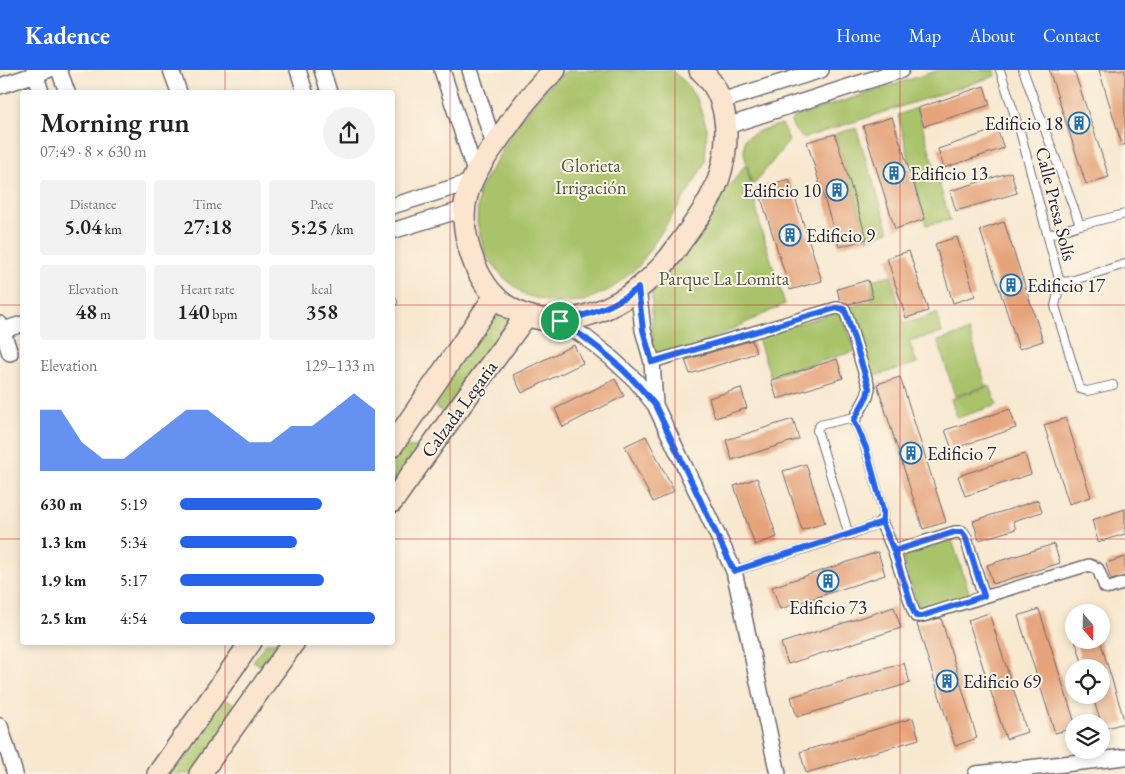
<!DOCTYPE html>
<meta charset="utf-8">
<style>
:root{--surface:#fff;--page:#f2f2f2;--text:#222;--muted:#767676;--accent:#2563eb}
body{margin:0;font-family:"EB Garamond",serif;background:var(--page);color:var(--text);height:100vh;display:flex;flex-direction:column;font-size:19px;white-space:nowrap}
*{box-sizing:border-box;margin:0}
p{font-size:16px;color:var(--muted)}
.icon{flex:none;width:28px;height:28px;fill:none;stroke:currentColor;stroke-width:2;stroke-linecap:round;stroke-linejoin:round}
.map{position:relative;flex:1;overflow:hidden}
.details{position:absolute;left:20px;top:20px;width:375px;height:555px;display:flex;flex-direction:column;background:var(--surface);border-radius:5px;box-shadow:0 2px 8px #0003}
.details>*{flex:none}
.needle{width:32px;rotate:160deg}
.tools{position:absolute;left:1065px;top:534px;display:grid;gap:10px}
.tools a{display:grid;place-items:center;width:45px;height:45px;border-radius:50%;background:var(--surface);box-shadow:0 2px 8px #0003;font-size:25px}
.pin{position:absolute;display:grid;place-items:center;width:42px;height:42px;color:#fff;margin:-21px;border:2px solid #fff;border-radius:50%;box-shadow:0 1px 5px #0007}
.round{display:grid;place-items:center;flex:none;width:52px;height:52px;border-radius:26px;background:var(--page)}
.overview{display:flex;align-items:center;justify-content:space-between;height:85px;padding:0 20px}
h1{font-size:28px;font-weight:600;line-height:38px}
.metrics{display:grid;grid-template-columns:repeat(3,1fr);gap:8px;height:85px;padding:5px 20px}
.metrics div{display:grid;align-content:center;border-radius:5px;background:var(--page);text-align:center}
.metrics b{font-size:21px;font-weight:600}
.metrics small{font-size:14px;font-weight:400}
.metrics p{font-size:14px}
.chart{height:140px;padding:10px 20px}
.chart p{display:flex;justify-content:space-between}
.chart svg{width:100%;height:90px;margin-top:5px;fill:var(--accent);opacity:.7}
ul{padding:0 20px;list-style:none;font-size:16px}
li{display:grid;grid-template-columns:80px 60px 1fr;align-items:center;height:38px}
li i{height:12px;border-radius:6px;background:var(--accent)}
header{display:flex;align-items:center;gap:30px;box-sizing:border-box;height:70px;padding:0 25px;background:var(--accent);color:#fff}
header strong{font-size:24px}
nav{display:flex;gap:28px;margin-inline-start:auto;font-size:18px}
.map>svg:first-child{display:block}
.green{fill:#a9c36a;stroke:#667252}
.building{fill:#e5a47b}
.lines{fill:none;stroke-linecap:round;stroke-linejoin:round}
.service-casing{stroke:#6d676f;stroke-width:10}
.pedestrian-casing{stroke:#6d676f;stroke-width:14}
.minor-casing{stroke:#6d676f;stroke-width:18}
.secondary-casing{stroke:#6d676f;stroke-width:24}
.service{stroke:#fff;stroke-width:8}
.pedestrian{stroke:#fff;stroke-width:11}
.minor{stroke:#fff;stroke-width:15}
.secondary{stroke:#fbe5cf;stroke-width:21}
.route-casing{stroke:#fff;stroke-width:10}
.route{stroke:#2563eb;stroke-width:6}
.grid{fill:none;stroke:#d62828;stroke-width:1;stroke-opacity:0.55}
.labels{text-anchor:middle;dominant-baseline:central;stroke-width:4;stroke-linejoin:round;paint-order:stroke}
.poi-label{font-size:19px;fill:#22223b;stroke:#fcf5e5;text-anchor:start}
.park-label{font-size:19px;fill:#515a4b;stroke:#fcf5e5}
.street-label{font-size:19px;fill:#22223b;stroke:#fcf5e5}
</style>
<header>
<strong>Kadence</strong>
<nav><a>Home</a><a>Map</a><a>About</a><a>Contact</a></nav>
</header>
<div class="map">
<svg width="1125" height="704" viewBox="0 0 1125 704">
<rect width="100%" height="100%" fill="#fcf5e5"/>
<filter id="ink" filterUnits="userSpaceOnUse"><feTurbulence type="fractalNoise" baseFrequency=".02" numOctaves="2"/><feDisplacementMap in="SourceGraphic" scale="10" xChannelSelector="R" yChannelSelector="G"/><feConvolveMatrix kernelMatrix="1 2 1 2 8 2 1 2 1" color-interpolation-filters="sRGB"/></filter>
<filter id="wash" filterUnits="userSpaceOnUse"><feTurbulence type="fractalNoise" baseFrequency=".0096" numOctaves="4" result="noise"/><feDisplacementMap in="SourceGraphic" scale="20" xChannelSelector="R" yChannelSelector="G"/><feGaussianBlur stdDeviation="1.12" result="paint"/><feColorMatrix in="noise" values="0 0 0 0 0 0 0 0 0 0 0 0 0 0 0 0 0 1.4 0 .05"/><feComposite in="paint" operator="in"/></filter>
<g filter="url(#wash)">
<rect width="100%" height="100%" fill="#f8e8d0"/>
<path class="green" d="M568 0H671L683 10 697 29 707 58 705 92 690 119 639 196 611 219 584 231 551 232 525 225 503 207 485 184 477 152 479 120 520 50 555 9Z
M939 0H995L996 2 995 6 804 68C798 66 792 57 791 51L794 47Z
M917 38 950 150 926 155 898 45Z
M782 54 789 71 755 113 752 114 744 83 745 69 761 60Z
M856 58 889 161 867 169 835 64Z
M746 94 761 159 785 234 652 298V221Z
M891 205 904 254 937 243 942 263 909 271 917 293 868 308 846 238 873 230 871 210Z
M494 239 515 255 451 344 437 339 434 331Z
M841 241 855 281 771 307 757 266Z
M969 261 986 316 955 326 938 271Z
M990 316 997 335 957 348 951 329Z
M401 377H429L393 425V389Z
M951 467 970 525 920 541 901 483Z
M266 573H281L263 597 253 591Z
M222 629 232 632 240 644 195 704H164Z"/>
<g id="blocks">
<path class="building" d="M1049 0H1074L1109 107 1086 114Z
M1099 0H1125V75H1122Z
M984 16 990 35 924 56 918 38Z
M892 47 925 149 895 159 863 56Z
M997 59 1004 78 944 98 938 79Z
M835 64 867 169 839 177 807 72Z
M1011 102 1017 123 956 141 950 121Z
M789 109 822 211 790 220 758 118Z
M1004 152 1043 271 1019 279 980 160Z
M957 167 975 226 953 233 935 174Z
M909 181 928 241 906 248 887 188Z
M868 210 873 228 849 234 840 231 837 219Z
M752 270 756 283 690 304 685 290Z
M574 275 583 293 522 323 513 305Z
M837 289 843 308 777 329 771 310Z
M900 307 946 452 923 459 877 314Z
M615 309 624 326 563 357 555 339Z
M741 318 747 338 715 348 709 328Z
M1010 339 1016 358 952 379 945 360Z
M1066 348 1091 427 1069 434 1044 355Z
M793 349 799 369 732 390 726 370Z
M646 366 674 421 653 432 625 376Z
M1025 384 1031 404 965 426 958 406Z
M806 394 825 453 802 460 783 401Z
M757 408 777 467 755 475 734 416Z
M1038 430 1042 442 1013 451 1016 459 979 470 973 451Z
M1125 439V464L1098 472 1092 450Z
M1054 474 1060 493 993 514 987 495Z
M878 482 885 505 780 539 772 517Z
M1125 487V506L1111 510 1106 493Z
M894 537 901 558 788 594 781 573Z
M1039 539 1074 650V658L1055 663 1018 546Z
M989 543 1027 662 1006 669 968 550Z
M941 548 977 668 955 676 917 554Z
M1075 570H1100L1125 653 1103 659 1092 625H1101V598H1084Z
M904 593 910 613 797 647 791 627Z
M913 648 919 669 806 703 800 682Z"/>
</g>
</g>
<g filter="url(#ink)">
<use href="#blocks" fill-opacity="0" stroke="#6d676f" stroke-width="1"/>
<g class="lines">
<g class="service-casing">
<path id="service" d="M1000 0 1020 61 1059 209 1063 212 1071 211 1125 194
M1023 0 1080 155 1125 144
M1048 165 1080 155
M1063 212 1059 218 1055 236 1080 319 1087 321 1113 315
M392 232H393
M734 501 849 465 881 452 883 447V440C878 425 862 353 850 348L820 355 817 360 849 465"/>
</g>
<g class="pedestrian-casing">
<path id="pedestrian" d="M652 292 836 238 844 239 847 246 869 318 867 327 854 350
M881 452 894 481 913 540 916 546H922L1089 495 1098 499 1105 517 1110 518 1125 513
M894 481 955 462H962L966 468 984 527"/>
</g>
<g class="minor-casing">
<path id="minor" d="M34 0 41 22
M59 0 67 22
M171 0 179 22
M298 0 305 22
M322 0 329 22
M442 0 475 102
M470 0 494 75
M0 16 48 0
M721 31 821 0
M727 56 901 0
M392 136 471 112
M392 161 464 139
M638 218 643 260 652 292 655 335
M560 251 585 267 609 286 636 311 655 335 717 464 734 501 778 704
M0 254 10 283
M0 261 22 254
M0 656 15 704
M976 704 1125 687"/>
</g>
<g class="secondary-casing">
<path id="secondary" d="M555 0C533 20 517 43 500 67 487 85 473 103 467 125 460 149 466 173 475 195 503 262 574 262 628 226 649 212 666 194 680 173 696 151 714 128 721 101 730 67 729 25 700 0
M392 376 495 226
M392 432 450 350 526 246
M158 704 251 572
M200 704 294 572"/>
</g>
<use href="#service" class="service"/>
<use href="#pedestrian" class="pedestrian"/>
<use href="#minor" class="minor"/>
<use href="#secondary" class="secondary"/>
</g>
</g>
<g class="lines" filter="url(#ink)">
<g class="route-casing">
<path id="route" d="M560 251C598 275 627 300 655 335L734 501 849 464 882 452 894 481 955 462H962L966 468 984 526 922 546H916L913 540 894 481 882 452 883 447V440L866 378 854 350 867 326 869 318 847 246 844 239 836 238 652 292 643 260 638 218C614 237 589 245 560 251"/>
</g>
<use href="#route" class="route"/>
</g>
<path class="grid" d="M225 0V22M450 0V704M675 0V704M900 0V704M0 235H22M392 235H1125M0 469H22M392 469H1125M225 572V704"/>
<defs>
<g id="building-ring" transform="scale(1.125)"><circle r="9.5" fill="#fcf5e5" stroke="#1f6fb2" stroke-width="1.5"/><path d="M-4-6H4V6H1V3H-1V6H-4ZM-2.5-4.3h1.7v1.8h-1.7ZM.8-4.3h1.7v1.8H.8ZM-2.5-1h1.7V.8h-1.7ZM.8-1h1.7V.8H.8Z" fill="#1f6fb2"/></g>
</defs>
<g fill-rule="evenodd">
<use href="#building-ring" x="1079" y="53"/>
<use href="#building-ring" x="894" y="103"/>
<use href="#building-ring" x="837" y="120"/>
<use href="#building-ring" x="790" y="165"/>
<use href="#building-ring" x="1011" y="215"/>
<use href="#building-ring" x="911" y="383"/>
<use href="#building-ring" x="828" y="511"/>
<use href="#building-ring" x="947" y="611"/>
</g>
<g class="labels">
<g class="poi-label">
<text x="1063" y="53" text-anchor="end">Edificio 18</text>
<text x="910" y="103">Edificio 13</text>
<text x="821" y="120" text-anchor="end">Edificio 10</text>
<text x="806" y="165">Edificio 9</text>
<text x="1027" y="215">Edificio 17</text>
<text x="927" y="383">Edificio 7</text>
<text x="828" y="537" text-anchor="middle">Edificio 73</text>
<text x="963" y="611">Edificio 69</text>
</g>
<g class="park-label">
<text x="591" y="95">Glorieta<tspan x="591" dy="22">Irrigación</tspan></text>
<text x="724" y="208">Parque La Lomita</text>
</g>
<g class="street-label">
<text transform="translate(1056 134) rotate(76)">Calle Presa Solís</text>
<text transform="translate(459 339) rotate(-54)">Calzada Legaria</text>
</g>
</g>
</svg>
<div class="tools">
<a><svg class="needle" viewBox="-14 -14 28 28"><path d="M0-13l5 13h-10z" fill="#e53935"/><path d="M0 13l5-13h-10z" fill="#767676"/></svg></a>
<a><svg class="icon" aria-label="locate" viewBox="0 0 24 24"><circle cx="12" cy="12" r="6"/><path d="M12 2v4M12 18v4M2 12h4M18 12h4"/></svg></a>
<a><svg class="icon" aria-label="layers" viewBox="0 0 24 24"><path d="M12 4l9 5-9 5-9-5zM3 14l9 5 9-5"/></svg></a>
</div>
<div class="pin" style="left:560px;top:251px;background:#1e9e55"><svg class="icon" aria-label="arrive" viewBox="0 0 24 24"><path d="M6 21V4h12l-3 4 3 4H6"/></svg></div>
<section class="details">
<div class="overview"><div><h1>Morning run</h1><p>07:49 · 8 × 630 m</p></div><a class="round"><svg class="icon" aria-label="share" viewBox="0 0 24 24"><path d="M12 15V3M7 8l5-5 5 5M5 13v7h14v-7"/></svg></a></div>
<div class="metrics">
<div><p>Distance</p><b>5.04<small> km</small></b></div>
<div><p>Time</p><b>27:18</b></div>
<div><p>Pace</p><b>5:25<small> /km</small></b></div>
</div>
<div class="metrics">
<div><p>Elevation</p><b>48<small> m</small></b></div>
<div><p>Heart rate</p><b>140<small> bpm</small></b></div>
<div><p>kcal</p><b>358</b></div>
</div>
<div class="chart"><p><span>Elevation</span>129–133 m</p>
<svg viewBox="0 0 160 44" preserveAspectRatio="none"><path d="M0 44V14L10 14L20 30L30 38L40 38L50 30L60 22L70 14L80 14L90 22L100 30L110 30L120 22L130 22L140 14L150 6L160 14V44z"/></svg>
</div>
<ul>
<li><b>630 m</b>5:19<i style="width:73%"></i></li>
<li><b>1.3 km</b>5:34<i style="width:60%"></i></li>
<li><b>1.9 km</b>5:17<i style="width:74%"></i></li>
<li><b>2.5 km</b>4:54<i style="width:100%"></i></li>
</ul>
</section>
</div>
